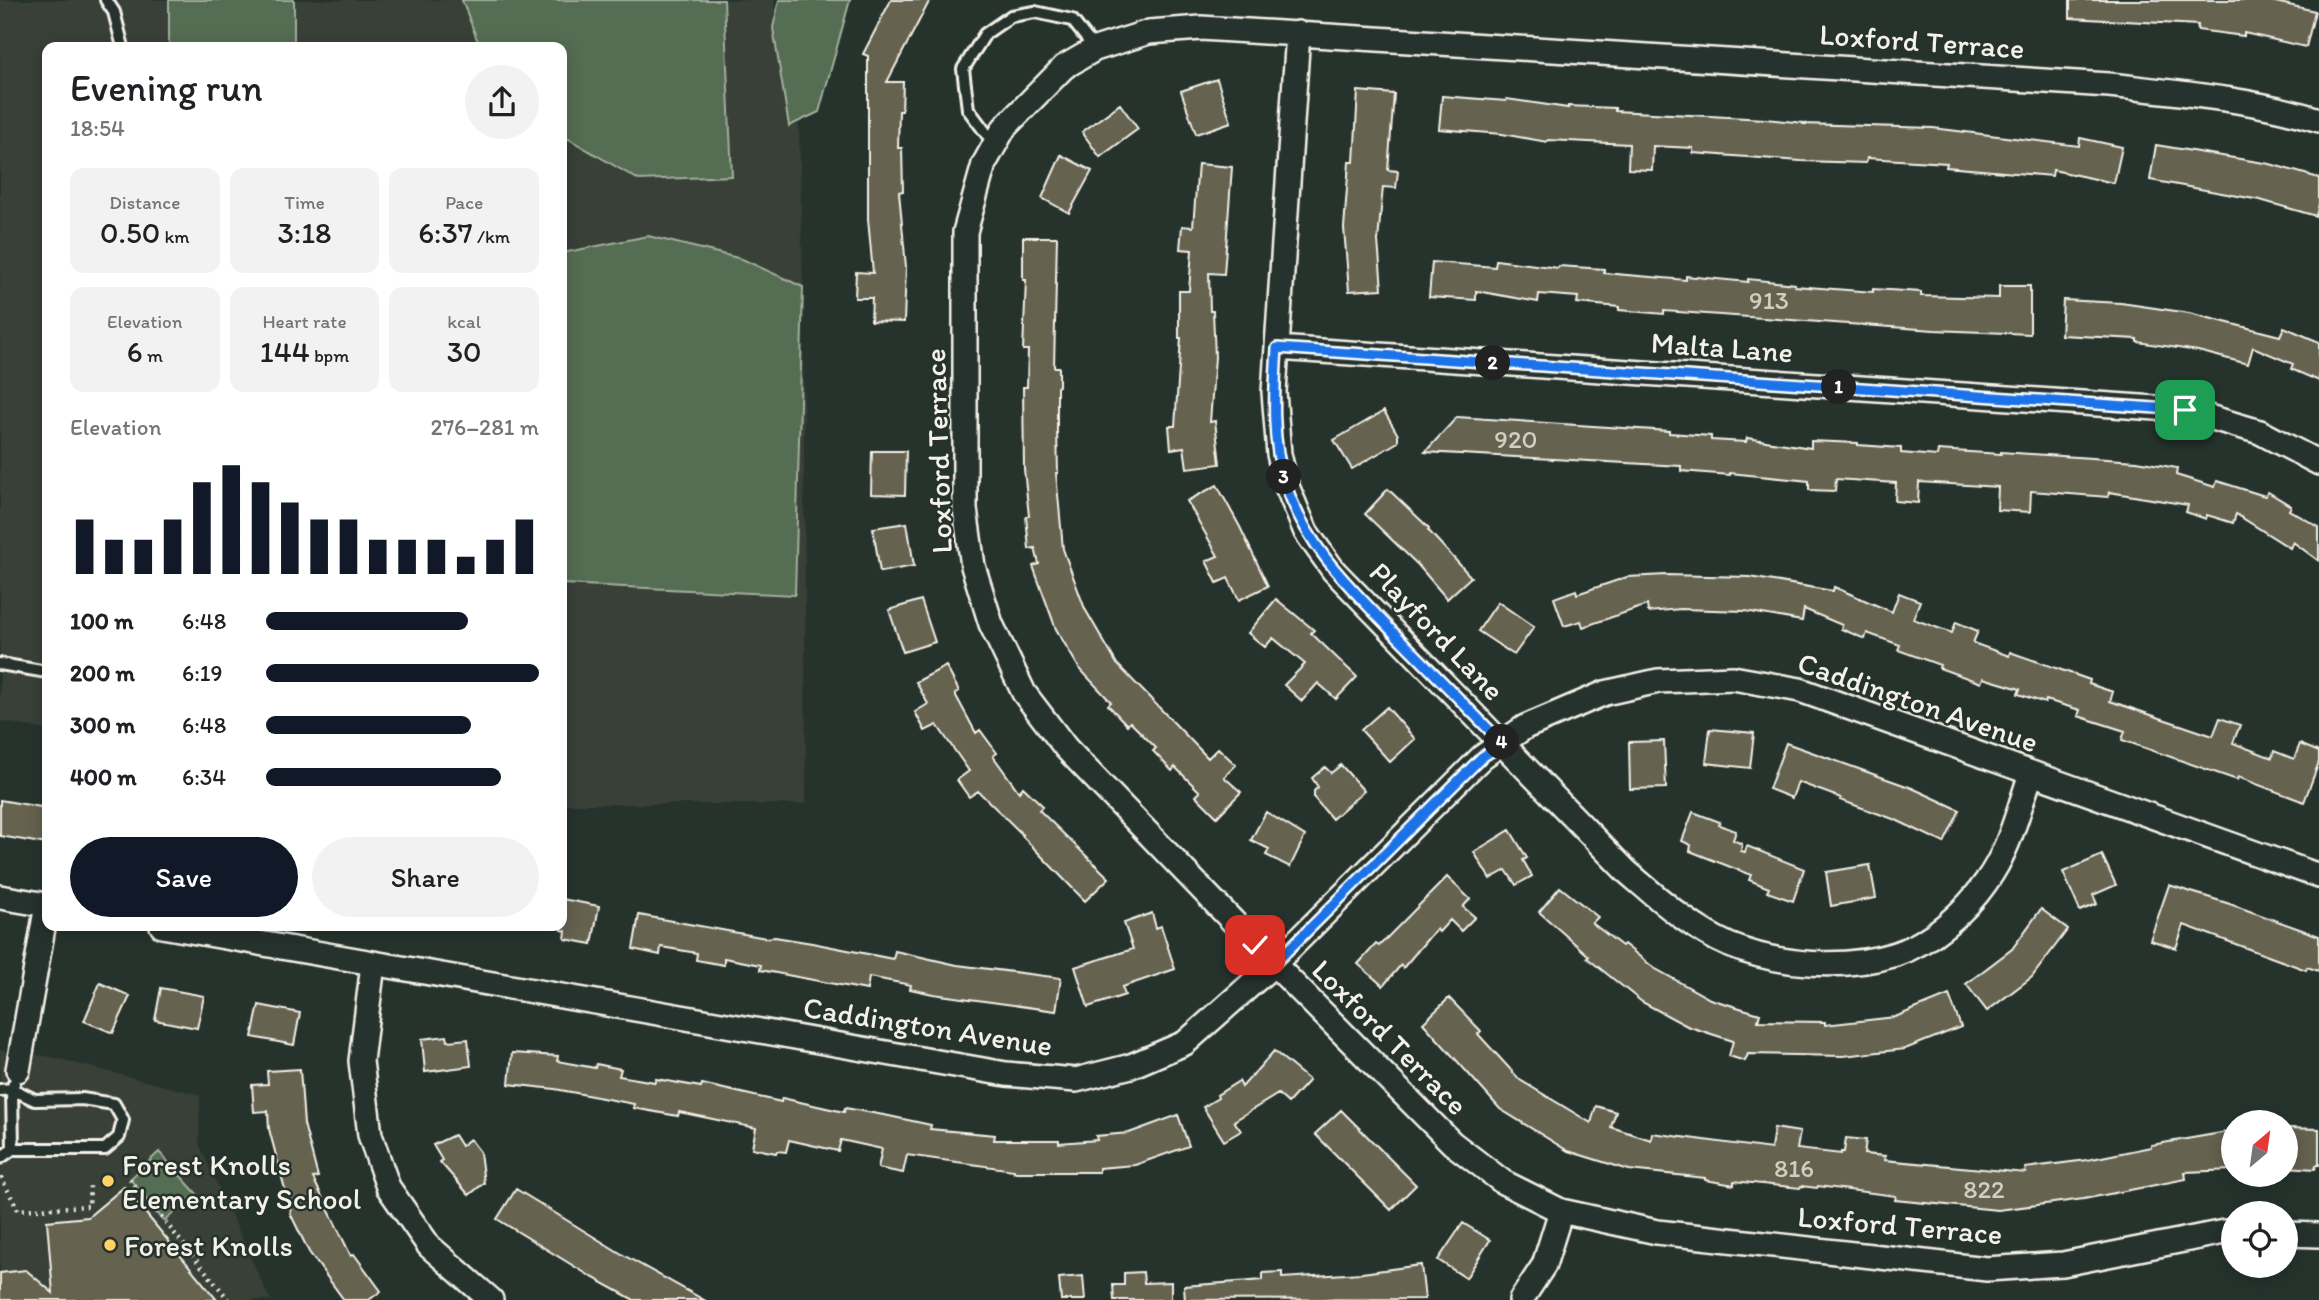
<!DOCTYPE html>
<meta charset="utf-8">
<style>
:root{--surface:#fff;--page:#f2f2f2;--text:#202124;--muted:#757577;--accent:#111827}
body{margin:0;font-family:Itim,sans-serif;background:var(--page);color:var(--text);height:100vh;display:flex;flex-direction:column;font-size:26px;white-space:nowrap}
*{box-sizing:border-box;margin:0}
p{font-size:23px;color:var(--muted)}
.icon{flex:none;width:38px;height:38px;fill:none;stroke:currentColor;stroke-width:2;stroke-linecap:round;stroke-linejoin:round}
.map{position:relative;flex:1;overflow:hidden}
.details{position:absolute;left:42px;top:42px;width:525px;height:889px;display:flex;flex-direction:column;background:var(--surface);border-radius:14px;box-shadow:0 4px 18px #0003}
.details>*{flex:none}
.needle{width:46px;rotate:29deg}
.buttons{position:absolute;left:2221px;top:1110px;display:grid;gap:14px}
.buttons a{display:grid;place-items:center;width:77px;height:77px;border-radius:50%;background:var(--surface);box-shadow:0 4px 18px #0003;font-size:35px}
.pin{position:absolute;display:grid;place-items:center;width:60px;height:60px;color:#fff;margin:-30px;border-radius:14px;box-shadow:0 4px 10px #0006}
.km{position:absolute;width:35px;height:35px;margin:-18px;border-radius:50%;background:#222;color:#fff;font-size:19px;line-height:35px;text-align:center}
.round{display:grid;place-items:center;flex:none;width:74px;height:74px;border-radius:37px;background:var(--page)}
.overview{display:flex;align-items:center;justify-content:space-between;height:119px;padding:0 28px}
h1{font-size:38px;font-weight:600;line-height:52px}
.metrics{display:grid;grid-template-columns:repeat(3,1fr);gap:10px;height:119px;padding:7px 28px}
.metrics div{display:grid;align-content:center;border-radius:14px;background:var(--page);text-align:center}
.metrics b{font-size:30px;font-weight:600}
.metrics small{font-size:19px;font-weight:400}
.metrics p{font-size:19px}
.chart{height:196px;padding:14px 28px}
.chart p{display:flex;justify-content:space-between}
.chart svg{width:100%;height:126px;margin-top:7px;stroke:var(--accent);stroke-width:6}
.action{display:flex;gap:14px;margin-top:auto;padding:14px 28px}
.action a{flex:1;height:80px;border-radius:42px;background:var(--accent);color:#fff;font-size:28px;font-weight:600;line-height:80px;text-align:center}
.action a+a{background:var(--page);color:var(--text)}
ul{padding:0 28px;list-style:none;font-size:23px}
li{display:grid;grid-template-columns:112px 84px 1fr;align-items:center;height:52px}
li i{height:18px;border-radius:9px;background:var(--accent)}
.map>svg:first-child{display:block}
.built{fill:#394137}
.green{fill:#546d53;stroke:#a4af9e;stroke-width:2}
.building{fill:#65624f;stroke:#f4f1e8;stroke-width:2}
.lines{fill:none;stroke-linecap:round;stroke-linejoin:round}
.lane-casing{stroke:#f4f1e8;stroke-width:16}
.street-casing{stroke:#f4f1e8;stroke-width:28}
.path{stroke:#f4f1e8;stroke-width:4.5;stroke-dasharray:2 5;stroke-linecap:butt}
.lane{stroke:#26332d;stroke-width:10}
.street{stroke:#26332d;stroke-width:23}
.route-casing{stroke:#fff;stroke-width:14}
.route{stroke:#1a73e8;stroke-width:9}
.poi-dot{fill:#ffd166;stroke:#26332d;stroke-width:2.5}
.labels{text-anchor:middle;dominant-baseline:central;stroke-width:5;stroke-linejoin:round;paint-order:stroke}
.number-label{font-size:26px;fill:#d0cdc2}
.street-label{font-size:30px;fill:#f4f1e8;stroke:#26332d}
.poi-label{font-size:30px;fill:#f4f1e8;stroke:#26332d;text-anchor:start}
</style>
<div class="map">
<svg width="2319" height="1300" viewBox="0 0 2319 1300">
<rect width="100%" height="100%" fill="#26332d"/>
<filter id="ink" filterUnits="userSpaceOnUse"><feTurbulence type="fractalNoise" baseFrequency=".0143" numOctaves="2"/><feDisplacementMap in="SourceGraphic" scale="14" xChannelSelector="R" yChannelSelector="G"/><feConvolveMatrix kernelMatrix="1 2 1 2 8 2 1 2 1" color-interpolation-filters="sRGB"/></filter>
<g filter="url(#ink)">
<path class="built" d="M0 0H775L773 28 799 128 803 287 806 804H562V47H47V730L0 721Z
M0 1050 51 1057 200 1095 199 1144 268 1296 272 1300H0Z"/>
<path class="green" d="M169 0H294V47H169Z
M462 0H724L732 176 639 180 562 135V47H480Z
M779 0H850L819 112 789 126 773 28Z
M648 236 742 259 803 287 795 595 562 584V253Z
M159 1152 197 1194 164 1221 130 1179Z"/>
<path class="building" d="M891 0H930L887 82H903L902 111H899L898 148H902L903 191 899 192 906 267 904 322 871 321 872 298H855L856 272 873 273 868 219V56L863 54Z
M2070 0H2267L2315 11 2306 47 2244 33V36L2197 30 2198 25 2070 18Z
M1217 79 1231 122 1196 134 1181 91Z
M1358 91 1394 94 1388 170 1398 171 1396 188 1383 187 1378 241 1382 289 1349 291 1344 228 1349 162H1354Z
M1442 96 1506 101 1507 99 1568 108V106L1615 108V111L1765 119 1805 123 1804 124 1933 128 2079 146 2080 138 2122 147 2114 183 2053 170 2052 176 1946 167 1947 163 1867 158 1866 163 1801 161 1693 153V148L1653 146 1652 170 1628 169 1629 144 1548 140 1547 142 1502 134 1439 129Z
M1120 104 1138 129 1100 157 1082 132Z
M2156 145 2270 164 2319 178V204L2316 216 2260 200 2150 180Z
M1061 155 1092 171 1069 213 1042 198Z
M1198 164 1232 167 1224 274 1209 273 1210 311H1213L1215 357 1210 422 1215 421 1220 464 1187 468 1184 447 1171 449 1169 426H1175L1181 338H1179V291H1189L1192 250 1180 249 1182 226 1193 227Z
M1023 237H1057L1054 367H1059V386L1057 387V430L1058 473H1056L1063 549 1085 609 1117 664 1208 758 1218 748 1236 765 1224 777 1241 792 1217 817 1196 796 1200 792 1175 767 1172 771 1153 751 1156 748 1130 722 1127 725 1108 705 1111 702 1079 668 1056 629 1033 566 1039 564 1035 548 1029 549 1026 516H1029L1024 469 1023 387H1027L1028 350H1023L1026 280H1023Z
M1496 260 1558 268 1559 266 1604 269V273L1686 280V276L1748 282V279L1795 284V286L1873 292V289L1921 292V296L1999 298V286H2030V334L1934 330 1664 311V314L1619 310V307L1577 303 1578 297 1539 294 1538 302 1476 291V300L1429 297 1432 262 1495 267Z
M2063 300 2121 303 2189 313 2280 336 2284 327 2319 342V381L2291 369 2293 364 2253 347 2248 364 2198 351 2137 342V339L2061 335Z
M1384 411 1398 435V442L1352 469 1334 440Z
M1457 417 1669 431V433L1711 436V440L1746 442 1747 438 1811 448V441L1858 443V445L1901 448V453L1937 456 1938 450 2001 454V452L2137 461 2177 468 2176 475 2215 487 2217 481 2265 496 2268 492 2291 506 2289 510 2319 527V561L2293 542 2290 548 2236 514 2233 523 2207 515 2206 519 2186 512 2188 505 2109 492 2108 497 2031 491 2030 512 1997 510 1998 487 1919 482 1918 503 1895 501 1896 483 1836 479 1835 491 1809 490V481L1730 473V475L1681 471V466L1425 452Z
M872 451H906L905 495 871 494Z
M1217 485 1240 527 1268 586 1239 600 1228 578 1217 583 1206 561 1218 556 1187 501Z
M1388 489 1429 528 1428 530 1471 577 1447 599 1418 565 1365 514Z
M907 523 914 566 880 572 873 528Z
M1666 575 1750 577 1833 591 1834 587 1892 612 1899 593 1920 601 1913 619 1952 633 1956 622 1978 631 1973 643 2009 656 2010 652 2090 680 2089 684 2113 692 2110 701 2213 736 2220 718 2240 725 2233 743 2272 758 2274 751 2294 759 2300 744 2319 752V762L2304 802 2238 777 2237 780 2122 740 2125 731 2078 716 2080 710 2046 700 2045 703 2018 694 2020 689 1983 678 1981 683 1939 668 1940 665 1898 650 1900 645 1867 633 1865 639 1841 629 1842 625 1804 609 1802 621 1745 611 1681 609 1648 612 1647 605 1583 627 1581 621 1564 626 1554 598 1576 590 1577 594 1627 577Z
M1276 599 1314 630 1311 633 1357 677 1336 699 1318 683 1302 701 1284 685 1305 664 1273 638 1265 647 1248 633Z
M921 600 935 642 903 652 889 610Z
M1498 602 1534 627 1514 655 1478 631Z
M946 666 959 691 955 694 976 733 980 730 997 753 993 756 1019 792 1023 787 1043 806 1039 810 1109 878 1085 901 1022 836 1023 835 978 791 969 797 957 780 969 771 937 725 925 731 915 712 928 704 916 682Z
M1387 707 1415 739 1390 762 1361 730Z
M1710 729 1754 733 1750 768 1706 763Z
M1664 741 1666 788 1630 789 1629 742Z
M1786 743 1912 788 1960 810 1944 843 1896 820 1840 800 1841 798 1798 782 1792 798 1769 789Z
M1341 765 1364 791 1332 819 1314 798V791L1318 787 1312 778 1325 767 1331 773Z
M0 800 47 808V844L0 836Z
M1266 812 1305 836 1290 867 1266 855 1269 849 1251 840Z
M1693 812 1720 822 1719 825 1736 831 1733 840 1742 844 1741 851 1745 852 1747 846 1804 869 1793 901 1767 892 1769 888 1749 880 1751 875 1690 851 1691 845 1682 841Z
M1510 830 1527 858 1523 860 1532 876 1516 885 1506 870 1490 879 1474 852Z
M2102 855 2116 885 2093 895 2097 904 2080 911 2063 872Z
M1870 865 1876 898 1831 906 1826 872Z
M1447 877 1470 899 1463 907 1475 917 1461 931 1450 920 1439 932 1436 929 1403 968 1401 965 1383 986 1358 964 1376 944 1379 946Z
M2169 885 2230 904 2319 936V971L2307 967 2306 970 2184 925 2176 948 2150 940Z
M1560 887 1598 917 1592 923 1622 946 1624 944 1654 968 1710 999 1760 1014 1758 1021 1825 1022V1025L1895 1017 1949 995 1961 1027 1905 1049 1843 1056 1748 1054 1745 1061 1729 1056 1733 1041 1687 1026 1642 1002 1587 958 1589 956 1539 912Z
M562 899 599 906 592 944 565 939 566 931 562 930Z
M2041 909 2068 929 2032 977 1987 1011 1966 984 2012 949Z
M1152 913 1156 928 1161 926 1175 969 1122 987 1125 995 1088 1007 1075 967 1133 949 1124 923Z
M639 915 766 938 775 937 812 943 893 959 895 951 957 965 1061 978 1056 1011 933 994 910 989 911 985 869 977 867 990 760 970 761 965 724 958V965L696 960 697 953 661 947 660 955 633 949Z
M100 983 130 996 113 1033 84 1021Z
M161 988 204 996 197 1028 155 1020Z
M1449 998 1481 1031 1478 1034 1520 1080 1591 1123 1596 1106 1616 1112 1611 1127 1651 1140 1652 1133 1771 1149 1774 1128 1800 1132 1797 1149 1841 1154V1152H1844L1846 1138 1866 1140 1864 1154 1885 1156 1884 1160 2026 1173 2025 1168 2087 1160 2151 1147V1145L2233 1131V1170L2185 1172 2186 1179 2084 1199 1998 1210 1895 1200 1896 1196 1818 1186 1817 1188 1801 1186 1800 1188 1734 1181V1185L1705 1180V1178L1629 1170 1568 1151 1500 1109 1423 1023Z
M259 1005 300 1013 294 1045 252 1037Z
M447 1036 448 1041 468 1039 471 1066 425 1072 422 1039Z
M1274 1051 1309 1080 1288 1103 1278 1094 1234 1121 1241 1131 1224 1141 1203 1107 1218 1098 1217 1095 1239 1081 1242 1087Z
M512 1053 558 1056 557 1061 595 1068 596 1064 621 1069 619 1076 655 1082 656 1079 701 1087 702 1084 781 1102 782 1098 844 1112 845 1108 889 1116 931 1125 930 1129 995 1135 994 1140H1059V1143L1097 1140 1096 1136 1129 1133 1178 1115 1189 1146 1135 1165 1099 1168V1172H1014V1170L907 1155 903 1173 878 1168 882 1149 841 1140 838 1151 789 1140 786 1152 777 1151 776 1153 752 1148 756 1128 679 1112 678 1116 633 1108 634 1104 555 1089 509 1084Z
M300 1069 304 1124 318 1177 313 1178 351 1256 354 1254 381 1291 369 1300H344L309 1252 290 1213 291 1212 269 1129 268 1111 254 1112 252 1085 268 1084 267 1071Z
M1341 1110 1416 1185 1391 1210 1315 1134Z
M2288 1128 2319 1129V1165H2316L2315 1169 2286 1167Z
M454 1135 461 1146 470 1139 480 1152 484 1183 469 1195 440 1162 442 1160 433 1145Z
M124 1187 217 1300H0V1273L26 1270 53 1293 47 1221 88 1217Z
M516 1189 625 1256 704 1300H634L590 1276 497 1219Z
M1463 1223 1490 1240 1466 1278 1438 1260Z
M1421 1265 1425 1299 1185 1300 1184 1286 1263 1280V1273L1282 1272V1278L1362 1273Z
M1143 1272 1144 1283 1171 1282V1300H1114L1113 1285H1124V1273Z
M1083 1276 1085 1300H1061L1059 1278Z"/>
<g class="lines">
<g class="lane-casing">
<path id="lane" d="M106 0 114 12 123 47
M995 145 968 109 963 69 985 34 1011 16 1035 12 1072 20 1095 49
M0 664 47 672
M0 1090 12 1089 35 1100 82 1099 114 1104 123 1120 119 1137 105 1149H13L0 1158
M13 1149 12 1089 14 1083"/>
</g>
<g class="street-casing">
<path id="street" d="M1298 33 1274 392 1279 454 1286 484 1306 532 1334 571 1626 871C1658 898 1690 928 1729 945 1780 966 1844 970 1896 954 1930 943 1966 911 1986 882 2009 851 2018 811 2031 774
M1277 348 2185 410 2260 432 2319 463
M0 897 47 905
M162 926 1006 1074 1076 1080 1131 1066 1185 1043 1274 964 1482 757 1525 727 1605 693 1658 681 1733 678 1800 690 2319 876
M373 964 361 1061 370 1135 388 1187 429 1246 491 1300
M18 1070 47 905
M2233 1233 2224 1232 2063 1264 1987 1269 1657 1232 1561 1211 1503 1182 1452 1143 1274 964 1066 748 1024 693 991 624 973 566 965 509V232L984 164 1004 128 1064 67 1095 49 1149 32 1201 28 2109 85C2179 93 2252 99 2319 120
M2286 1234 2319 1235
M1521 1300 1544 1265 1561 1211"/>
</g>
<path class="path" d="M1 1177 18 1210 89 1206 90 1185
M130 1179 229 1300"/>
<use href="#lane" class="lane"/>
<use href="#street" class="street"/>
</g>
</g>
<g class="lines" filter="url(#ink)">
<g class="route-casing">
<path id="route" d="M1255 945 1274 964 1482 757 1503 744C1467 707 1431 670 1395 634 1349 586 1309 550 1286 486 1271 443 1274 393 1277 348L2185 410"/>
</g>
<use href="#route" class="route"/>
</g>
<g class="poi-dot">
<circle cx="108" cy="1181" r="7"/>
<circle cx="110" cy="1245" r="7"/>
</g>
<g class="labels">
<g class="number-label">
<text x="1769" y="300">913</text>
<text x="1516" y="439">920</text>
<text x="1794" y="1168">816</text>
<text x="1984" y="1189">822</text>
</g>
<g class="street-label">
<text transform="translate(1922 41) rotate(4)">Loxford Terrace</text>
<text transform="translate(1722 347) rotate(4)">Malta Lane</text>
<text transform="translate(938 451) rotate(-92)">Loxford Terrace</text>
<text transform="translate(1437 631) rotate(46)">Playford Lane</text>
<text transform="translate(1918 702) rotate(19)">Caddington Avenue</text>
<text transform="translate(928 1026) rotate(9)">Caddington Avenue</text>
<text transform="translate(1390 1037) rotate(45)">Loxford Terrace</text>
<text transform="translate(1900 1225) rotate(5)">Loxford Terrace</text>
</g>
<g class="poi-label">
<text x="122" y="1164">Forest Knolls<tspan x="122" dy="34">Elementary School</tspan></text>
<text x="124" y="1245">Forest Knolls</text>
</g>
</g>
</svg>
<div class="buttons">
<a><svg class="needle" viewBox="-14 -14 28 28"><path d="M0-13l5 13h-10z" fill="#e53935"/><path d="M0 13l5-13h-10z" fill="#757577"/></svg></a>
<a><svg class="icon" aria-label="locate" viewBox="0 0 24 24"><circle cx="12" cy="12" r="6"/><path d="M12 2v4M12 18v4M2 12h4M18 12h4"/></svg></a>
</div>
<div class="pin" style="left:2185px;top:410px;background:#1e9e55"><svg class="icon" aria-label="arrive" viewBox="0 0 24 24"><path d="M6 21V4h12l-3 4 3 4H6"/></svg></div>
<div class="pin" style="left:1255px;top:945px;background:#d93025"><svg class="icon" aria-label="check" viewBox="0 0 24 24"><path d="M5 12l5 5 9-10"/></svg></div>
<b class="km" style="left:1839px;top:387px">1</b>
<b class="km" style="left:1493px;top:363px">2</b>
<b class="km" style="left:1284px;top:477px">3</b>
<b class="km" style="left:1502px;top:742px">4</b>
<section class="details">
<div class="overview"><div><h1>Evening run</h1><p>18:54</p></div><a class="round"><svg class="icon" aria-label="share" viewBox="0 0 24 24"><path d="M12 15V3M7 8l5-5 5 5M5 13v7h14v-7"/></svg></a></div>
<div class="metrics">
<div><p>Distance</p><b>0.50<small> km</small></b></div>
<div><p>Time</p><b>3:18</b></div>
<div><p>Pace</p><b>6:37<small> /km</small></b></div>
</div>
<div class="metrics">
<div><p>Elevation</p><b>6<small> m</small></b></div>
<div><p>Heart rate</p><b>144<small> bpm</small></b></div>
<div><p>kcal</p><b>30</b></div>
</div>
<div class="chart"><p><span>Elevation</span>276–281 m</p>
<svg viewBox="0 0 160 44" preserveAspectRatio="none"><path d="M5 44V25M15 44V32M25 44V32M35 44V25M45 44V12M55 44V6M65 44V12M75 44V19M85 44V25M95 44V25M105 44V32M115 44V32M125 44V32M135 44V38M145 44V32M155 44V25"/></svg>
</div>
<ul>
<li><b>100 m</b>6:48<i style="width:74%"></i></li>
<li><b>200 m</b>6:19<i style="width:100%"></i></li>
<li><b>300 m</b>6:48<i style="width:75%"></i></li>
<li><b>400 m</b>6:34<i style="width:86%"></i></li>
</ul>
<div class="action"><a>Save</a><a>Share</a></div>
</section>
</div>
